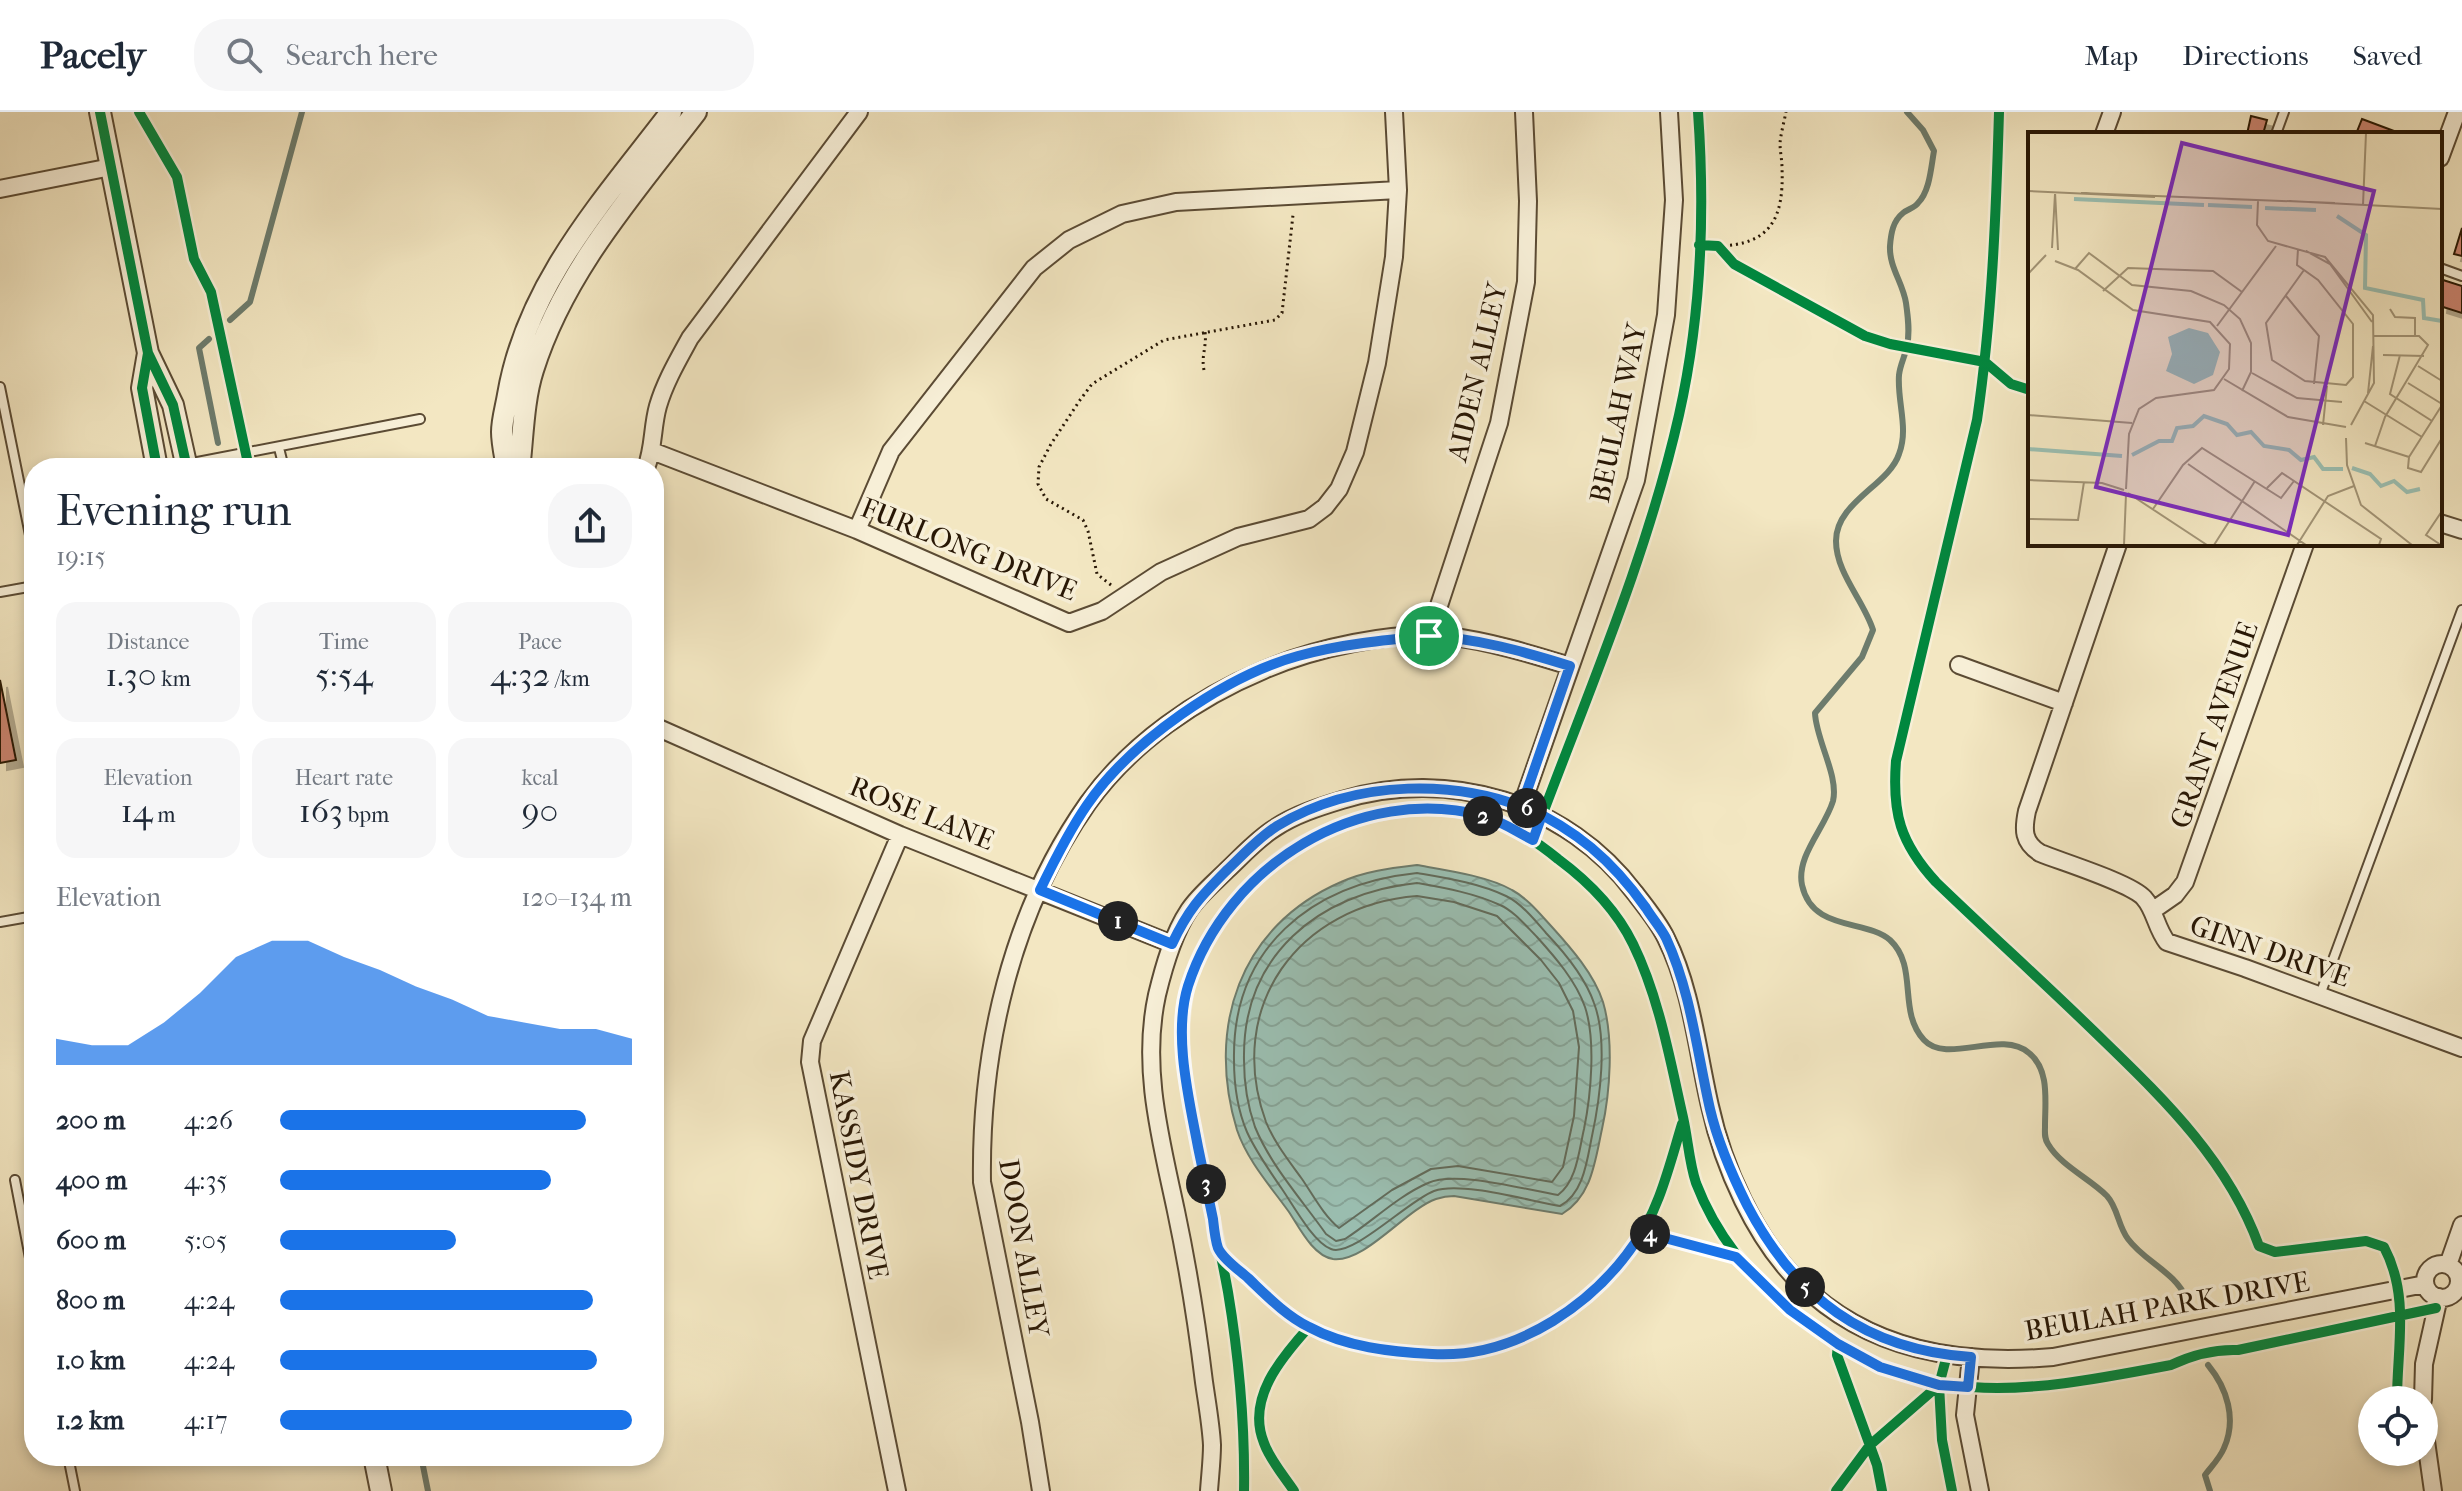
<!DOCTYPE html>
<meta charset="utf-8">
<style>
:root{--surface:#fff;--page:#f6f6f7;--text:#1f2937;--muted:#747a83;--line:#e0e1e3;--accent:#1a73e8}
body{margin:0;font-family:"IM FELL French Canon",serif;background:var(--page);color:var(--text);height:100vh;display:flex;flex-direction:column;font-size:30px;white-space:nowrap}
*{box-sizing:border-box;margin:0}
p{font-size:26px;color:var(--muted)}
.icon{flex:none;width:44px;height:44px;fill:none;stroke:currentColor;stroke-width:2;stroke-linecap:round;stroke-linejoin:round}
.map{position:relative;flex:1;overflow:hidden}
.panel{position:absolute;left:24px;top:346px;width:640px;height:1008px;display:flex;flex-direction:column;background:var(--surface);border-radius:32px;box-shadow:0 4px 12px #0003}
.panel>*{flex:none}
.controls{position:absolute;left:2358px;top:1274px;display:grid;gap:16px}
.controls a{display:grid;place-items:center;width:80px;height:80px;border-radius:50%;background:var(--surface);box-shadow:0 4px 12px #0003;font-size:40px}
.pin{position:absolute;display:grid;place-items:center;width:68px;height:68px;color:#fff;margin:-34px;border:4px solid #fff;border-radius:50%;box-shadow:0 2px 8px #0007}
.km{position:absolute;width:40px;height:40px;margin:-20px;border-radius:50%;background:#222;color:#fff;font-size:22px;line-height:40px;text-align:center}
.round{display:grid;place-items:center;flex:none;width:84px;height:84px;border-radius:32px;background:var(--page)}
.summary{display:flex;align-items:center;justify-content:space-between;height:136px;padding:0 32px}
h1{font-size:44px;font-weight:600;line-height:60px}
.metrics{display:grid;grid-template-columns:repeat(3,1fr);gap:12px;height:136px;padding:8px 32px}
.metrics div{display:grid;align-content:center;border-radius:20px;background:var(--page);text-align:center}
.metrics b{font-size:34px;font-weight:600}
.metrics small{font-size:22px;font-weight:400}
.metrics p{font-size:22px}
.chart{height:224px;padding:16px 32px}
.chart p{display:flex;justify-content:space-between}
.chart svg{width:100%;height:144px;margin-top:8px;fill:var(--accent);opacity:.7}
ul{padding:0 32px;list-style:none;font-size:26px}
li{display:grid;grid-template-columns:128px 96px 1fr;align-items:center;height:60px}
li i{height:20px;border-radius:10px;background:var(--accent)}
header{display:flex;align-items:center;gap:48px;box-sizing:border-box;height:112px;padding:0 40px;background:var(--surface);border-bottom:2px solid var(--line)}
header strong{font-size:38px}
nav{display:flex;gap:44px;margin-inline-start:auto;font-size:28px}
.search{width:560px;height:72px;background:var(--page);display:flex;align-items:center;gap:20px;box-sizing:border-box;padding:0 28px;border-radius:32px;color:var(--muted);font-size:30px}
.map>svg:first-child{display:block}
.water{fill:url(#water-waves);stroke:#6d7c6d;stroke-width:2}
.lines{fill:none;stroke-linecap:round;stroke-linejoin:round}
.shore{stroke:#626c5c;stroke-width:2}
.stream{stroke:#6d7c6d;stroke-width:6}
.building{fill:#cb8470;stroke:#281705;stroke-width:2;filter:url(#shadow)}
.service-casing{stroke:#5b4b34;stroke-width:12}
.minor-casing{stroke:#5b4b34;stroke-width:20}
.tertiary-casing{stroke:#5b4b34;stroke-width:24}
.path{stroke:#281705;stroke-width:3;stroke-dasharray:2 4;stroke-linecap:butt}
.service{stroke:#f7efd7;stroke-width:8}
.minor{stroke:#f7efd7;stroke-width:16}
.tertiary{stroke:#f7efd7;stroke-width:20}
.cycleway-casing{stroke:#f7efd7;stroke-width:15}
.cycleway{stroke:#00873e;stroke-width:10}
.route-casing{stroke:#fff;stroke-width:16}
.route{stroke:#1a73e8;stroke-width:10}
.labels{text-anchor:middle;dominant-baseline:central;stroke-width:7;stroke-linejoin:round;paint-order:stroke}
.street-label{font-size:28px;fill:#281705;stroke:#f7efd7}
.inset-river{fill:none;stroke:#9bc0b3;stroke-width:4}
.inset-road{fill:none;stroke:#a29476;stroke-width:2}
.view{fill:#7b2cbf;fill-opacity:0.15;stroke:#7b2cbf;stroke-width:4}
.inset-edge{fill:none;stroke:#281705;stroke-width:4}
</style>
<header>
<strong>Pacely</strong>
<div class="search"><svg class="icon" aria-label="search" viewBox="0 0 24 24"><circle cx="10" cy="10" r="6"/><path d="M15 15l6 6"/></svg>Search here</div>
<nav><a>Map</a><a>Directions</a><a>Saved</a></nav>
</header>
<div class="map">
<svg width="2462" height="1379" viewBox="0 0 2462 1379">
<defs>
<pattern id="water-waves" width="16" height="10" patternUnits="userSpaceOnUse" patternTransform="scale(2)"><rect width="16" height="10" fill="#9bc0b3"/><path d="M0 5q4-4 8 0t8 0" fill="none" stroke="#86a498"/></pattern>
<filter id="shadow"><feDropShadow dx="7" dy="7" stdDeviation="0" flood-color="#0004"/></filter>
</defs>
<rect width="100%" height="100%" fill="#f3e7c2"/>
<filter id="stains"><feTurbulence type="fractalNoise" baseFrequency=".0025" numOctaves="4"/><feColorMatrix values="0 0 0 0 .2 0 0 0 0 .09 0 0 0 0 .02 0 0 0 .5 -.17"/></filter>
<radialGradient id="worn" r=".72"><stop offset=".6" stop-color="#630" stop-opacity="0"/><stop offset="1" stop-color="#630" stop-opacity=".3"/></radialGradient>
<path class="water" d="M1417 753C1445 758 1488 764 1512 778 1527 786 1540 802 1552 815 1571 836 1594 862 1603 890 1614 927 1610 981 1602 1017 1595 1049 1592 1084 1562 1102L1454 1084C1449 1084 1442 1085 1436 1087 1405 1098 1365 1151 1333 1147 1313 1144 1299 1115 1289 1100 1271 1075 1247 1048 1237 1018 1206 916 1239 814 1341 770 1365 759 1392 756 1417 753Z"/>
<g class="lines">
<path class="shore" d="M1417 761C1446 766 1479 771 1506 784 1521 791 1535 808 1546 821 1565 841 1585 865 1594 891 1608 928 1600 987 1592 1024 1587 1048 1584 1081 1560 1094 1529 1089 1461 1069 1434 1079 1409 1088 1352 1146 1331 1137 1313 1130 1293 1093 1282 1077 1269 1058 1256 1040 1247 1020 1238 999 1234 971 1234 948 1232 836 1311 772 1417 761Z
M1417 771C1445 776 1474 781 1500 793 1514 799 1526 814 1537 825 1555 845 1576 869 1585 895 1596 928 1591 983 1584 1017 1579 1038 1577 1069 1558 1083 1526 1078 1456 1058 1428 1071 1398 1084 1373 1109 1345 1127L1336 1129 1326 1122C1302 1088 1271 1054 1255 1015 1248 995 1244 969 1244 948 1242 844 1318 781 1417 771Z
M1417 784 1454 790 1497 804 1541 848 1559 871 1573 899 1579 935 1574 1004 1563 1055 1552 1070 1458 1054 1431 1057 1392 1078 1339 1116C1324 1104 1313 1083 1302 1067 1289 1049 1274 1030 1266 1010 1224 894 1299 793 1417 784Z"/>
<path class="stream" d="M1907 0 1923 18 1934 39C1931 55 1930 79 1918 91 1915 96 1907 97 1903 101 1893 109 1891 121 1890 134 1889 155 1903 171 1906 191 1908 205 1910 220 1907 234 1905 244 1900 253 1899 263 1897 290 1909 316 1899 342 1889 373 1836 390 1836 429 1836 461 1864 489 1873 518L1862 545 1815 601C1816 628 1839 664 1833 689 1825 716 1796 744 1802 773 1812 820 1866 807 1890 828 1919 855 1897 899 1924 928 1947 953 2001 917 2029 941 2050 958 2045 989 2045 1014 2045 1021 2044 1026 2048 1032 2061 1054 2089 1066 2107 1084 2118 1096 2118 1114 2128 1127 2145 1150 2175 1160 2186 1186
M230 208 250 190 302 0
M209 227 199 236 218 331
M2208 1253C2227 1276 2237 1307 2224 1336 2220 1346 2211 1355 2205 1363L2210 1379
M421 1344 428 1379"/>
</g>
<path class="building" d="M2251 4 2267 8 2263 22H2247Z
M2362 7 2402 22H2356Z
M2462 116V144L2454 142Z
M2443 168 2462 174V201L2440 194Z
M0 568 16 648 0 651Z"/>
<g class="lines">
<g class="service-casing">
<path id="service" d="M2276 22 2284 0
M2440 156 2462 164
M0 275 34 443
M279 336 284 356
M187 352 420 307
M0 480 34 474
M0 810 34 804
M2320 883 2462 498
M15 1068 34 1167
M68 1344 75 1379"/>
</g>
<g class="minor-casing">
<path id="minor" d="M2104 22 2112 0
M2440 46 2457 0
M0 77 111 55
M652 339 857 418 1069 511 1102 499 1161 460 1238 425 1309 407 1325 395 1339 377 1355 340 1377 251 1394 145 1398 78 1394 0
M646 356C654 336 652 315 658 294 665 270 678 248 690 226L859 0
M2440 411 2462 418
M857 418 891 339 1034 156 1069 128 1122 102 1176 90 1398 78
M2118 432 2027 699C2023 718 2023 730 2040 741 2062 750 2131 771 2144 786 2155 798 2156 816 2167 830L2245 856 2462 936
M1429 524 1499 311 1526 170 1528 89 1524 0
M1959 553 2064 591
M654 614 900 723 1172 832
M1522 693 1636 368 1666 203 1674 88 1669 0
M2152 799 2175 783 2185 770 2305 432
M2425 1169a17 17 0 1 1 34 0a17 17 0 1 1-34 0Z
M2448 1153 2462 1113
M1971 1245 1965 1303 1980 1379
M2423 1288 2424 1252 2439 1185
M2424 1315 2433 1379
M897 1379 810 950 812 929 900 723
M1041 1379 1030 1310 982 1070C980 938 1011 800 1088 691 1131 631 1197 586 1264 558 1315 536 1392 519 1447 524 1489 529 1531 542 1570 554
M1209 1379C1210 1364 1212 1348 1212 1333 1211 1313 1207 1291 1204 1270 1197 1212 1188 1156 1176 1099 1161 1028 1141 956 1157 883 1164 854 1173 822 1189 798 1199 783 1214 771 1227 758 1242 744 1257 727 1275 716 1294 703 1319 695 1342 688 1449 655 1568 691 1635 781 1646 795 1659 811 1666 826 1692 878 1697 938 1710 994 1723 1054 1755 1127 1800 1171 1869 1239 1960 1253 2053 1245L2425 1172"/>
</g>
<g class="tertiary-casing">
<path id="tertiary" d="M100 0 148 241 173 293 187 356
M148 241 142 276 157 356
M507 356C505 344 502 331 502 320 502 308 506 295 508 283 527 171 604 88 671 0
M517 356 520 349C523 320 524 286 533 258 564 159 634 81 696 0
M374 1344 381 1379"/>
</g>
<path class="path" d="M1718 134C1771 133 1784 106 1782 56 1782 48 1780 39 1780 31 1781 21 1784 10 1786 0
M1204 258C1201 244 1207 234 1205 220
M1111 473 1097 462 1088 419 1083 408 1046 387 1038 372 1039 355 1051 332 1080 288 1092 272 1164 228 1275 208 1282 201 1293 103"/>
<use href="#service" class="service"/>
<use href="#minor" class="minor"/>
<use href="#tertiary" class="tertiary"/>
<g class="cycleway-casing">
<path id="cycleway" d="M100 0 148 241 173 293 187 356
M139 0 177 65 194 147 211 180 249 356
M1999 0C1996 103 1992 206 1977 308L1896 649C1892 701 1900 731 1936 770 1992 824 2050 876 2105 930 2167 990 2229 1051 2259 1134L2275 1140 2366 1129 2384 1135C2410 1184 2397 1235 2397 1288
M1699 133 1718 134 1734 152 1865 224 1890 232 1985 250 2011 272 2030 278
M148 241 142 276 157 356
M1533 728C1585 587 1646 449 1679 303 1701 205 1705 99 1698 0
M1219 1139C1246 1165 1274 1195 1307 1214 1327 1226 1354 1232 1376 1236 1478 1256 1572 1220 1633 1135 1659 1098 1669 1055 1682 1012
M1838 1232 1837 1243 1877 1353 1882 1379
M1939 1273 1942 1328 1952 1379
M1244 1379C1245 1312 1239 1246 1228 1180 1219 1130 1207 1080 1197 1030 1187 981 1177 931 1187 880 1197 825 1254 759 1300 732 1354 702 1423 687 1484 704 1511 712 1537 730 1558 747 1589 770 1616 797 1633 832 1659 885 1670 948 1683 1005 1688 1027 1689 1050 1696 1071 1715 1121 1750 1166 1792 1199 1918 1302 2023 1281 2171 1253 2192 1243 2214 1237 2238 1238L2436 1196
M1294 1379C1284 1364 1270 1348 1264 1331 1246 1287 1281 1246 1309 1215
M1836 1379 1870 1333 1939 1273 1947 1243"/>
</g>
<use href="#cycleway" class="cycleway"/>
</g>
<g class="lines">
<g class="route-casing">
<path id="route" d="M1429 524C1385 528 1341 532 1298 544 1225 564 1130 630 1087 693 1069 719 1054 749 1040 778L1172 832C1188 798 1200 785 1226 759 1242 744 1258 726 1277 714 1355 667 1460 665 1542 703L1533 728C1517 720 1501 709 1484 704 1359 671 1227 753 1188 874 1173 922 1189 987 1198 1035 1203 1059 1208 1083 1213 1107 1214 1116 1215 1127 1218 1136 1223 1147 1239 1158 1248 1166 1266 1183 1286 1204 1309 1215 1346 1235 1391 1240 1432 1242 1517 1247 1599 1190 1642 1120L1736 1145 1790 1198 1838 1232 1880 1255 1939 1273 1968 1275 1971 1245C1865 1238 1795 1185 1747 1093 1731 1061 1718 1031 1710 997 1697 940 1691 880 1666 826 1661 816 1652 806 1646 796 1611 747 1576 718 1522 693L1570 554C1525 540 1477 526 1429 524"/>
</g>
<use href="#route" class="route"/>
</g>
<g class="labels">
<g class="street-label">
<text transform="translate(1477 260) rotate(-77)">AIDEN ALLEY</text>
<text transform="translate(1618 301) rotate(-78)">BEULAH WAY</text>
<text transform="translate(969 437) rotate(22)">FURLONG DRIVE</text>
<text transform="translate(2214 613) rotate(-71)">GRANT AVENUE</text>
<text transform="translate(922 701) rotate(22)">ROSE LANE</text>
<text transform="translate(2270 839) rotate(19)">GINN DRIVE</text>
<text transform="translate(859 1063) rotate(79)">KASSIDY DRIVE</text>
<text transform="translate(1024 1136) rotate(80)">DOON ALLEY</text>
<text transform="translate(2167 1194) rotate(-10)">BEULAH PARK DRIVE</text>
</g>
</g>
<g transform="translate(2028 20)">
<rect width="414" height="414" fill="#f3e7c2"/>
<path d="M161 196 180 201 192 220 185 243 166 252 138 239 144 222 140 205Z" fill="#9bc0b3"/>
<path class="inset-river" d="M46 67 176 73M180 73 224 75M237 76 288 78M309 84 338 103 337 156 395 168 396 186 414 189M0 317 94 324M104 323 131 309H144L149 296 165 294 176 284 199 292 209 303 223 300 236 314 261 318 273 328 286 325 295 337H315M324 336 342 342 353 354 366 349 379 360 392 357"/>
<path class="inset-road" d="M0 59 127 65M27 60 30 118M53 61 307 71M198 67 228 68M230 69 229 93 240 109 297 125 345 183 346 251 323 293M261 69 414 77M335 73 338 1M24 116 27 62M270 117 269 133 290 148 325 192V245L318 253 277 249 244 228 238 191 276 138M278 119 302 132 344 190M27 129 50 138 105 178 182 190 202 212 201 237 186 258 128 266 111 277 101 302 98 357M47 137 61 121 104 153 163 159 196 173 212 187 223 211V240L214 259M0 142 18 123M75 159 100 136 185 139 214 160M258 164 291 204 286 252M362 177 367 185 387 186V204M189 194 248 114M346 204H391L400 213 357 285 347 314M355 223 396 224M372 223 362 262 404 289M390 234 414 249M224 241 269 266 314 270M196 247 260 285 318 295M380 251 414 272M340 261 345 214M336 269 394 305M414 273 381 325 380 336 393 340 414 306M0 283 104 291M295 293 299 254M318 306 319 333 333 373 384 413M337 311 381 325M160 332 278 413M0 348 74 351 96 358M239 356 254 341 353 407 351 413M100 361 179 413M125 377 155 333 174 316 253 366 266 349M0 387 50 388 56 350M96 413 98 362M186 413 227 349M269 413 300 364 326 354M413 413 398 403 414 379"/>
<path class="view" d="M154 11 346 59 260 403 68 355Z"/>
<rect width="414" height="414" class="inset-edge"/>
</g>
<rect width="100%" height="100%" filter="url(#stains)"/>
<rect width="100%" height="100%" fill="url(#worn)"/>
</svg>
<div class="controls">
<a><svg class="icon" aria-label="locate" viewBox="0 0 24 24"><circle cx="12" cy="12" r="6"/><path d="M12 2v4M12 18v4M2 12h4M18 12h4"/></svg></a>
</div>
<div class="pin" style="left:1429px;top:524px;background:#1e9e55"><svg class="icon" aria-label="arrive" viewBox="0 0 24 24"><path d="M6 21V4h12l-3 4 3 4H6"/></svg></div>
<b class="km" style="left:1118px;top:809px">1</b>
<b class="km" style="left:1483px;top:704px">2</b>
<b class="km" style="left:1206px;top:1072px">3</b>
<b class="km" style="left:1650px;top:1122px">4</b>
<b class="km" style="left:1805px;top:1175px">5</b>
<b class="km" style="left:1527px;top:696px">6</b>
<section class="panel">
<div class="summary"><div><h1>Evening run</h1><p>19:15</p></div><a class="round"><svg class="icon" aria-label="share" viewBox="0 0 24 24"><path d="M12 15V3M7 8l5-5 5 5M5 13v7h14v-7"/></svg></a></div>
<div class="metrics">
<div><p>Distance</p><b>1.30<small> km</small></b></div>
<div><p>Time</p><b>5:54</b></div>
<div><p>Pace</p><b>4:32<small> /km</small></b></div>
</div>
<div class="metrics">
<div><p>Elevation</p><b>14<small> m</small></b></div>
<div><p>Heart rate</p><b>163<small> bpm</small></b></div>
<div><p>kcal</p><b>90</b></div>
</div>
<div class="chart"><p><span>Elevation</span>120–134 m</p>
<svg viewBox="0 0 160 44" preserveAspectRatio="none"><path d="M0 44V36L10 38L20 38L30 31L40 22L50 11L60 6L70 6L80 11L90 15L100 20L110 24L120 29L130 31L140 33L150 33L160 36V44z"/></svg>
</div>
<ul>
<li><b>200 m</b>4:26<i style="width:87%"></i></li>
<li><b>400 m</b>4:35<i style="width:77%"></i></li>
<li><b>600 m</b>5:05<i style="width:50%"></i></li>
<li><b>800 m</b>4:24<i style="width:89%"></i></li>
<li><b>1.0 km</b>4:24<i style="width:90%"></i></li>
<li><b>1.2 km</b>4:17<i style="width:100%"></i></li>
</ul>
</section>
</div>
